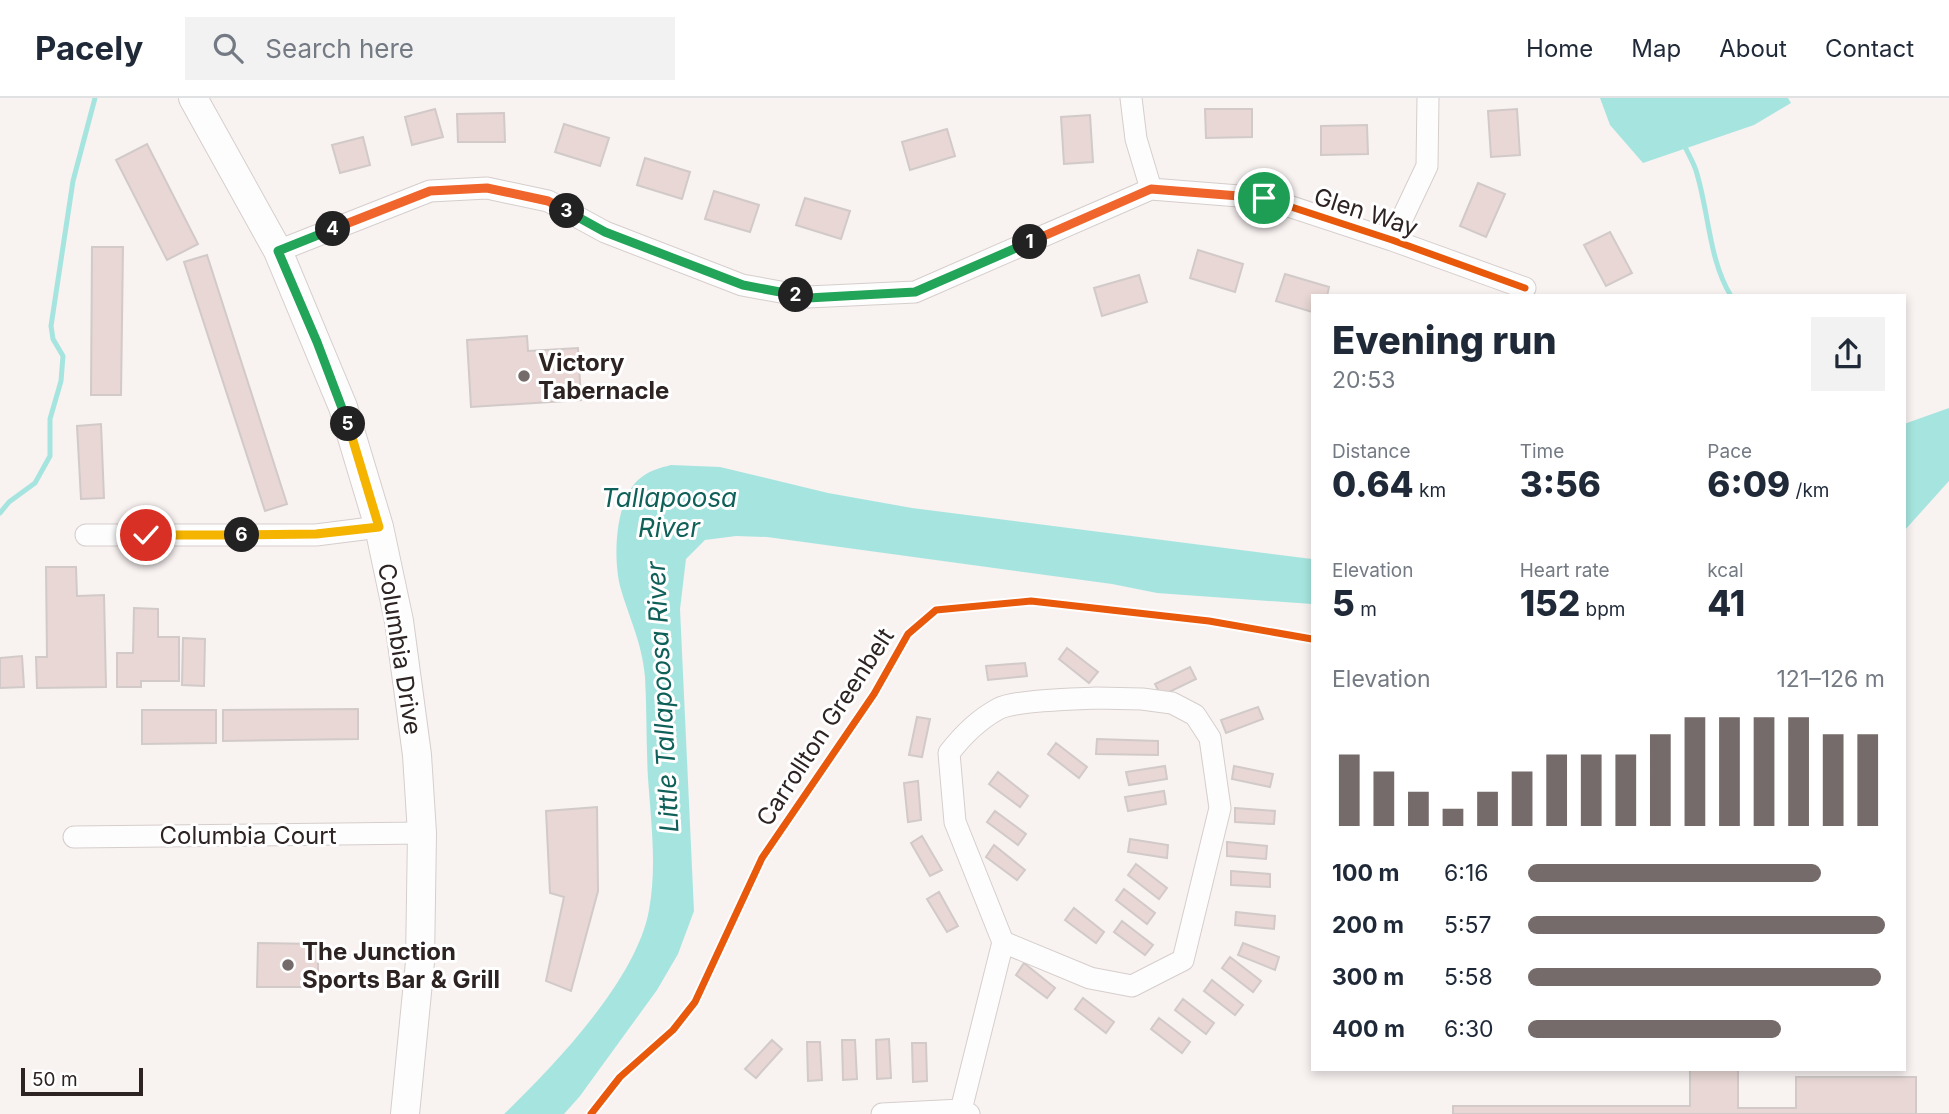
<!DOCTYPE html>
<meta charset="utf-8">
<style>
:root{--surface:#fff;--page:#f2f2f3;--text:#1f2937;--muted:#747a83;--line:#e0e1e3;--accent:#746b6a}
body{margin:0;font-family:Inter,sans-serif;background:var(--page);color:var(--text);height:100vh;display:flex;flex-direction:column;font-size:26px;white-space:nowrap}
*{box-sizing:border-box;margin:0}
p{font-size:23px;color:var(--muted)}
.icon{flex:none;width:38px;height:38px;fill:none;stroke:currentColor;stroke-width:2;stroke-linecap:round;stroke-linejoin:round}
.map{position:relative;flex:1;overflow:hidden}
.details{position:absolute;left:1311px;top:196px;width:595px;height:777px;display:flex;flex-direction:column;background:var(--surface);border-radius:0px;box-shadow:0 4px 10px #0003}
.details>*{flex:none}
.scale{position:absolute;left:21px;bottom:18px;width:122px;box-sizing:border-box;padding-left:7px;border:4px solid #2d2322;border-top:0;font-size:19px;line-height:24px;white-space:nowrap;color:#2d2322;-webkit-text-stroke:5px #fff;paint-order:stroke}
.pin{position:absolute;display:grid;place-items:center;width:60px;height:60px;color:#fff;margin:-30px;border:4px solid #fff;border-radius:50%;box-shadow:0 2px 7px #0007}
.km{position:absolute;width:35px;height:35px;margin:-18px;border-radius:50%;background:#222;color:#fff;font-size:19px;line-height:35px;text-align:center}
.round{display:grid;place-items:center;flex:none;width:74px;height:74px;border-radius:0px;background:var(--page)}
.head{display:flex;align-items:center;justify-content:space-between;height:119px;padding:0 21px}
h1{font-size:38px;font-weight:800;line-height:52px}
.stats{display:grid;grid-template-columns:repeat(3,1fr);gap:10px;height:119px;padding:7px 21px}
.stats div{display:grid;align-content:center}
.stats b{font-size:35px;font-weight:800}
.stats small{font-size:19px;font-weight:400}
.stats p{font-size:19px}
.chart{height:196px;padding:14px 21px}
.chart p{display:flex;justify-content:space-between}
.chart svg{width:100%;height:126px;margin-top:7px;stroke:var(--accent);stroke-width:6}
ul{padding:0 21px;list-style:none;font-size:23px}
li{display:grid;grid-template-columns:112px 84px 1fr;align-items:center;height:52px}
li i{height:18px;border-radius:9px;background:var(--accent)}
header{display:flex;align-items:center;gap:42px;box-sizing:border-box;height:98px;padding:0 35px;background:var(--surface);border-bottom:2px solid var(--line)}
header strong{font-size:33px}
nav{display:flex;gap:38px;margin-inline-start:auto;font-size:24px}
.search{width:490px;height:63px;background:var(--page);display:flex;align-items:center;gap:18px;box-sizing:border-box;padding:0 24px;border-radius:0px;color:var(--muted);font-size:26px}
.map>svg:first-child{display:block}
.water{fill:#a6e5df}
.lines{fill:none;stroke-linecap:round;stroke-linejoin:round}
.stream{stroke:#a6e5df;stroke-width:5}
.building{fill:#e8d7d4;stroke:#d1cac8;stroke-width:2}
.minor-casing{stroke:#d5cecc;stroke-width:23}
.major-casing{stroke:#d5cecc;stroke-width:30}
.minor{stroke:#fefdfd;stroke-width:21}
.major{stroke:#fefdfd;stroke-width:28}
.cycleway-casing{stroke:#fff;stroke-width:11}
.cycleway{stroke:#e8590c;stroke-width:7}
.split-1-casing{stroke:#fff;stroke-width:14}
.split-2-casing{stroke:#fff;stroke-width:14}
.split-3-casing{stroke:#fff;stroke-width:14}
.split-4-casing{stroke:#fff;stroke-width:14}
.split-5-casing{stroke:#fff;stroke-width:14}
.split-6-casing{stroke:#fff;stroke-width:14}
.split-7-casing{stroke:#fff;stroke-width:14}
.split-1{stroke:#f0652b;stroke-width:9}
.split-2{stroke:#22a559;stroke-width:9}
.split-3{stroke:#22a559;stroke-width:9}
.split-4{stroke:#f0652b;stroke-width:9}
.split-5{stroke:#22a559;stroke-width:9}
.split-6{stroke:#f5b400;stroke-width:9}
.split-7{stroke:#f5b400;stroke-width:9}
.poi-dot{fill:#746b6a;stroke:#fff;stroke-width:2.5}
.labels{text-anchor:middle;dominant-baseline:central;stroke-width:6;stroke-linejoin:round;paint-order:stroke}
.street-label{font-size:24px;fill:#2d2322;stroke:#fff}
.poi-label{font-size:24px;font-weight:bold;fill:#2d2322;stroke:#fff;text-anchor:start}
.water-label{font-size:26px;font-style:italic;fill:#10605a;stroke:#fff}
</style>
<header>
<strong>Pacely</strong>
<div class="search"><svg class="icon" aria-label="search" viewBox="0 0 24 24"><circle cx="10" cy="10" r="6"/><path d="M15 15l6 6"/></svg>Search here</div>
<nav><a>Home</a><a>Map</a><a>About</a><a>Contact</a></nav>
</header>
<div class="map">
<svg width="1949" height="1016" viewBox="0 0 1949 1016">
<rect width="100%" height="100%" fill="#f8f2f1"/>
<path class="water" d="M1600 0H1788L1791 5 1754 27 1643 65 1610 27Z
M1949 310V383L1904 433V326Z
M671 367 720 369 828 395 912 410 1312 461V506L1157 495 1112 486 767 439 736 438 705 442 686 461 680 511 694 813 678 856 657 892 580 998 564 1016H504C554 968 637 881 649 812 657 769 651 723 648 680 646 646 647 613 645 579 642 544 629 520 620 488 613 459 615 404 638 382 648 373 659 370 671 367Z"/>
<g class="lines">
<path class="stream" d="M1686 51C1690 59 1695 67 1697 76 1709 116 1709 162 1731 198
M0 415 9 404 35 385 50 358V321L61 283 63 258 53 241 51 228 73 83 95 0"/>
</g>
<path class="building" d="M435 11 443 39 412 47 405 19Z
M1205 11H1252V39L1206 40Z
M1517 11 1520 57 1491 59 1488 13Z
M504 15 505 44H458L457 16Z
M1090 17 1093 64 1064 66 1061 19Z
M564 26 609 40 600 68 555 54Z
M1367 27 1368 56 1321 57V28Z
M947 31 955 58 910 72 902 44Z
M363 39 370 67 340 75 332 47Z
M147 46 198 146 167 162 116 62Z
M645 60 690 74 682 101 637 87Z
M1478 85 1505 96 1486 139 1460 128Z
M714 93 759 107 750 134 705 121Z
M805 100 850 113 841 141 796 127Z
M1610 134 1632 175 1606 188 1584 147Z
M92 149H123L121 297H91Z
M1198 152 1243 166 1235 194 1190 180Z
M207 157 287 406 265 413 184 164Z
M1285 176 1329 189 1327 198H1312V214L1276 203Z
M1139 177 1147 204 1102 218 1094 190Z
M527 238 528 253 578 250 581 302 471 309 467 242Z
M101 326 104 400 81 401 77 328Z
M46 469H76L77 498 104 497 106 589 37 590 36 559H47Z
M134 510 158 511V539H179V583H141V589H117V555H133Z
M183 540 205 541 204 588 182 587Z
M1067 550 1098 574 1089 585 1059 561Z
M22 558 24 589 0 590V560Z
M1025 565 1027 578 988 582 986 568Z
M1190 569 1196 581 1161 598 1155 586Z
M1258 609 1263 621 1226 635 1221 622Z
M358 611V641L223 643V612Z
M142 612H216V645L142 646Z
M917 619 930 621 922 659 909 657Z
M1097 641 1158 643V657L1096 656Z
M1056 645 1087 669 1079 680 1048 656Z
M1165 668 1167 681 1129 687 1126 674Z
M1234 668 1273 676 1270 689 1232 681Z
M998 674 1028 698 1020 709 989 686Z
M918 683 921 722 908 724 904 685Z
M1164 693 1166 706 1128 713 1125 699Z
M597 709 598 793 571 893 546 883 564 799 550 795 546 713Z
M1235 710 1275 713 1274 726 1235 724Z
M995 713 1026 736 1018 747 987 724Z
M922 738 942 772 930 778 911 745Z
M1130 741 1168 747 1167 760 1128 754Z
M1227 744 1267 748 1266 761 1227 758Z
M994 747 1025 772 1017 782 986 759Z
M1136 766 1167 790 1159 801 1128 777Z
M1231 773 1270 776V789L1231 787Z
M1124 791 1155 815 1147 826 1116 802Z
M939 794 958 828 947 834 927 801Z
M1074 810 1104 834 1096 845 1065 822Z
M1236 814 1275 818 1274 831 1235 827Z
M1122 823 1153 847 1145 857 1114 834Z
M258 845 318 846V889H257Z
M1243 845 1279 859 1275 872 1238 857Z
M1230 859 1261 883 1253 894 1222 870Z
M1024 865 1055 890 1047 900 1016 877Z
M1212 882 1243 907 1235 917 1204 893Z
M1083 900 1114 924 1106 935 1075 911Z
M1183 901 1214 925 1206 936 1175 912Z
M1159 920 1190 944 1182 955 1151 931Z
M889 941 891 980 877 981 876 942Z
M772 942 782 951 756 980 745 971Z
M842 942H855L857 981 843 982Z
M807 944H820L822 982 808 983Z
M912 945H926L927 983 913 984Z
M1690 971H1738V1010H1796V979H1916V1016H1949H1453V1008H1690Z"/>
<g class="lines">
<g class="minor-casing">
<path id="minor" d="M1131 0 1136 41 1151 91
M1392 142 1427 68 1428 0
M278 153 430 93 487 90 548 103 605 134 742 187 808 199 915 194 1151 91 1264 100 1392 142 1525 190
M86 437H316L379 429
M1096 600 1142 601 1172 605 1195 617 1210 640 1220 710 1183 862 1132 888 1090 880 1003 844 955 724 949 655C962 638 978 622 998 611 1014 602 1074 601 1096 600Z
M74 739 422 735
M961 1012 1003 844
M882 1016 961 1012 969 1016"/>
</g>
<g class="major-casing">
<path id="major" d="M193 0 278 153 343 309 379 429 399 523 417 657 422 735 420 864 405 1016"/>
</g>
<use href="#minor" class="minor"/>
<use href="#major" class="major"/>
<g class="cycleway-casing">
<path id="cycleway" d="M278 153 430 93 487 90 548 103 605 134 742 187 808 199 915 194 1151 91 1264 100 1392 142 1525 190
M591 1016 620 979 673 932 695 904 762 760 874 596 908 536 936 512 1031 503 1209 523 1312 541"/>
</g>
<use href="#cycleway" class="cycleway"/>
</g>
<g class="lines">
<g class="split-1-casing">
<path id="split-1" d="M1030 144 1151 91 1264 100"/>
</g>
<g class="split-2-casing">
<path id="split-2" d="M796 197 808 200 915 194 1030 144"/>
</g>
<g class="split-3-casing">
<path id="split-3" d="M567 113 605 134 743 187 796 197"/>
</g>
<g class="split-4-casing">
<path id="split-4" d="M333 131 430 93 487 90 548 103 567 113"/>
</g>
<g class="split-5-casing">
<path id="split-5" d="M333 131 278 153 317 244 348 326"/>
</g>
<g class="split-6-casing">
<path id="split-6" d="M242 437 316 436 379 429 348 326"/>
</g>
<g class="split-7-casing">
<path id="split-7" d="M146 437H242"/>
</g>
<use href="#split-1" class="split-1"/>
<use href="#split-2" class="split-2"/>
<use href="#split-3" class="split-3"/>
<use href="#split-4" class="split-4"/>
<use href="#split-5" class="split-5"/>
<use href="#split-6" class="split-6"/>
<use href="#split-7" class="split-7"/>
</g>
<g class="poi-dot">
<circle cx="524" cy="278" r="7"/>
<circle cx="288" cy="867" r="7"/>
</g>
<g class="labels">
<g class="street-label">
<text transform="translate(1366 114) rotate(18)">Glen Way</text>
<text transform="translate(400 551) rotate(81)">Columbia Drive</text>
<text transform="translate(825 629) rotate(-57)">Carrollton Greenbelt</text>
<text x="248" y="737">Columbia Court</text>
</g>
<g class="poi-label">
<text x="538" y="264">Victory<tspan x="538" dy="28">Tabernacle</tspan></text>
<text x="302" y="853">The Junction<tspan x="302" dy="28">Sports Bar &amp; Grill</tspan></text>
</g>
<g class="water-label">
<text x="669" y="399">Tallapoosa<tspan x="669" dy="30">River</tspan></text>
<text transform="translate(662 599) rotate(-93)">Little Tallapoosa River</text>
</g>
</g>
</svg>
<div class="scale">50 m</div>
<div class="pin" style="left:1264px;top:100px;background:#1e9e55"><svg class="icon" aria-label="arrive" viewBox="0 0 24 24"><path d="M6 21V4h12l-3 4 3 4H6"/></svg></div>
<div class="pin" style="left:146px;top:437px;background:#d93025"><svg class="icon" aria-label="check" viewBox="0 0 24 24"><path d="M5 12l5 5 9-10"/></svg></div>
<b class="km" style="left:1030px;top:144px">1</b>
<b class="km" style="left:796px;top:197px">2</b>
<b class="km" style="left:567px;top:113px">3</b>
<b class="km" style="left:333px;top:131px">4</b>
<b class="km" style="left:348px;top:326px">5</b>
<b class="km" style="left:242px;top:437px">6</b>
<section class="details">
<div class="head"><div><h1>Evening run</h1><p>20:53</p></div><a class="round"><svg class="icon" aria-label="share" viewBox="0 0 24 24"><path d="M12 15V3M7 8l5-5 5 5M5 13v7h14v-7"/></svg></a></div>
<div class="stats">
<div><p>Distance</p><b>0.64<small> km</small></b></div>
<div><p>Time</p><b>3:56</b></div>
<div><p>Pace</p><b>6:09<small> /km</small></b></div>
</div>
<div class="stats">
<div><p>Elevation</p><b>5<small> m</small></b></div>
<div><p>Heart rate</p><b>152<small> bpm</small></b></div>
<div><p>kcal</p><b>41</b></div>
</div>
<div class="chart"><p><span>Elevation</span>121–126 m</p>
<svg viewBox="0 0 160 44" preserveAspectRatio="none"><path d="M5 44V19M15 44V25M25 44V32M35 44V38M45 44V32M55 44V25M65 44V19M75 44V19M85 44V19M95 44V12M105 44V6M115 44V6M125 44V6M135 44V6M145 44V12M155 44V12"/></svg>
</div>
<ul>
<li><b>100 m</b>6:16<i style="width:82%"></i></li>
<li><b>200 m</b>5:57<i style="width:100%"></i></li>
<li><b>300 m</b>5:58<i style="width:99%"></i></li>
<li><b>400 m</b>6:30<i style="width:71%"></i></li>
</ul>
</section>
</div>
